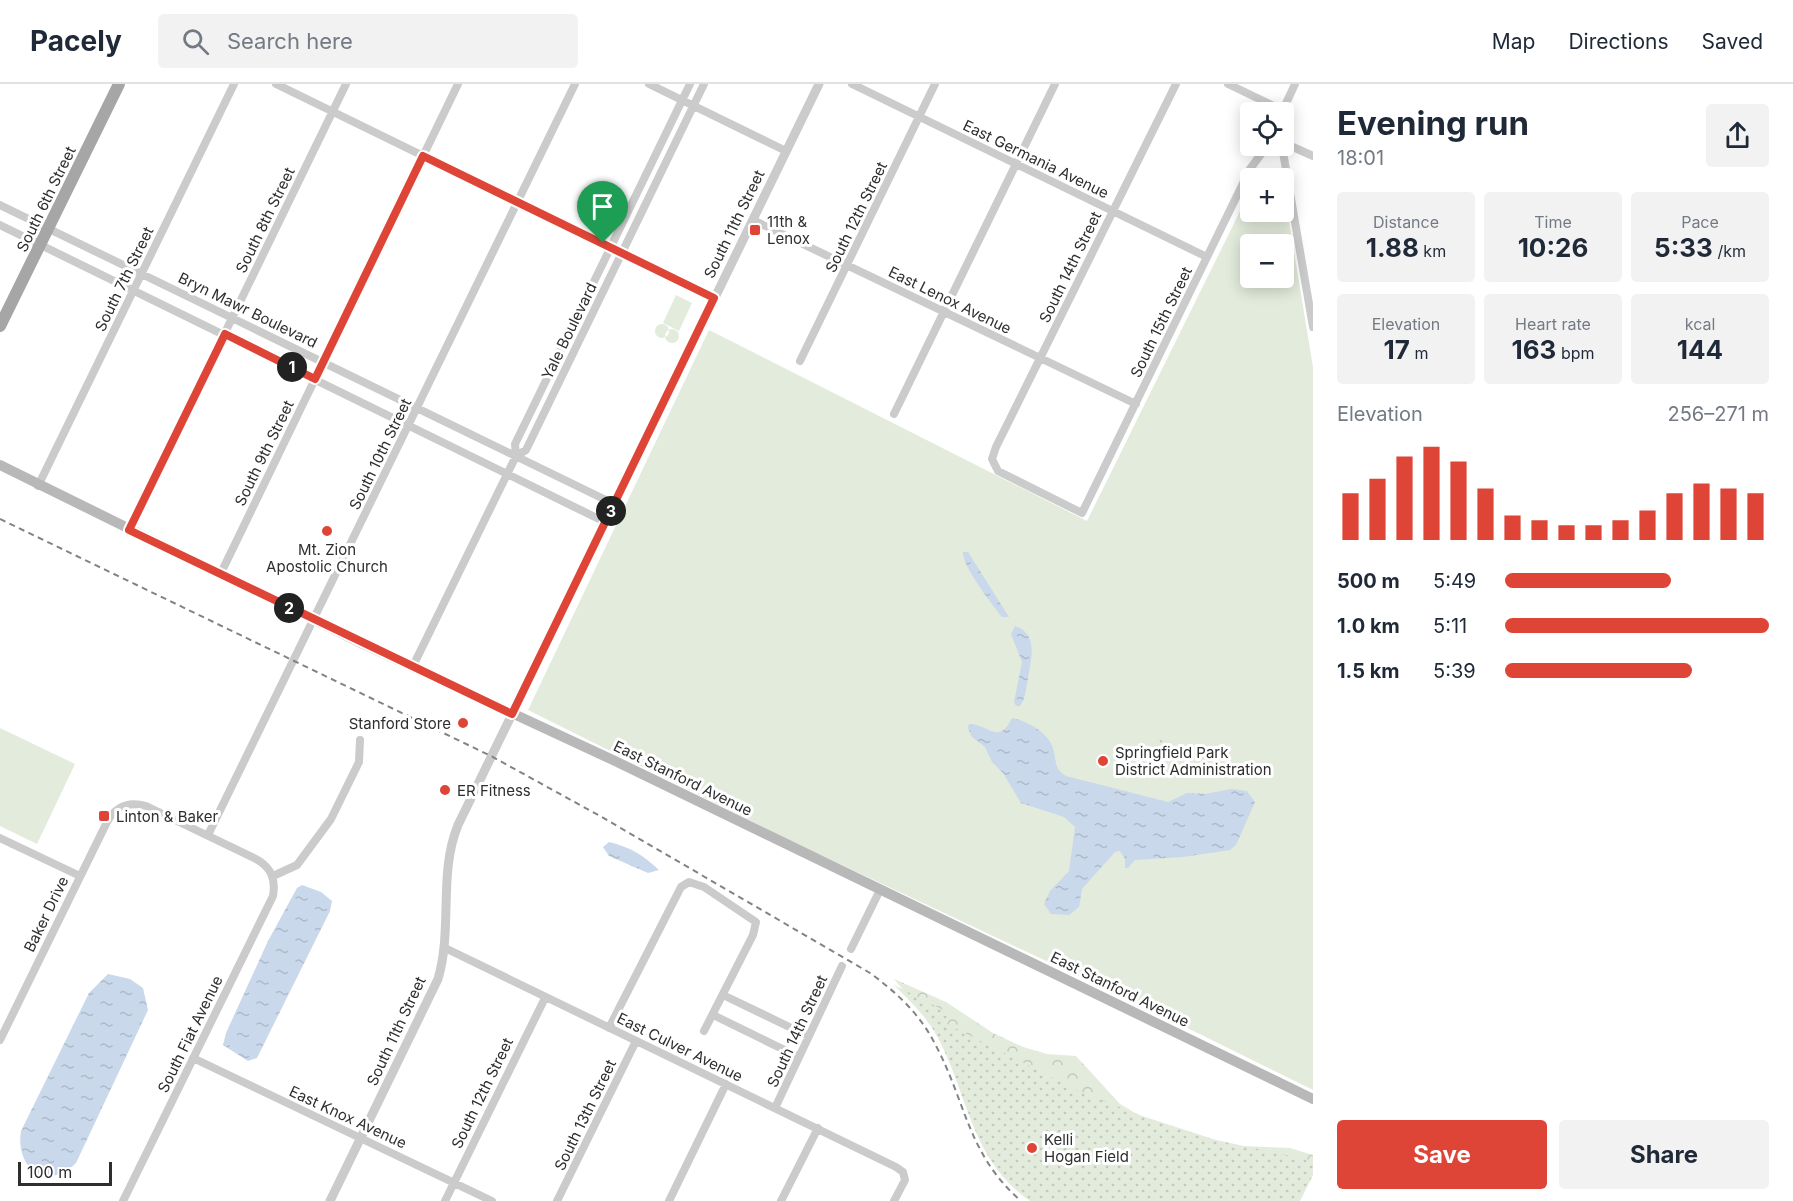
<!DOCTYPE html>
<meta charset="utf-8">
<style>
:root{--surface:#fff;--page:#f2f2f3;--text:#1f2937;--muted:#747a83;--line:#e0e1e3;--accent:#de4537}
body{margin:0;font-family:Inter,sans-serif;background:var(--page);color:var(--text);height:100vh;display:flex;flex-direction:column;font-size:22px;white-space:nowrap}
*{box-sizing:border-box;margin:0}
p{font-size:20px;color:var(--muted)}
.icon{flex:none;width:33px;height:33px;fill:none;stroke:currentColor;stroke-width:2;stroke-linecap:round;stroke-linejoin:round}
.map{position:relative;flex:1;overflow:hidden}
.panel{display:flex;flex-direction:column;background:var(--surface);width:480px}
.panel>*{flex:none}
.fabs{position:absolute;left:1240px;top:18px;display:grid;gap:12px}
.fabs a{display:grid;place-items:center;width:54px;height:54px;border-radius:6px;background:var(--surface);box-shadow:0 3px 15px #0003;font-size:30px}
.scale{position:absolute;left:18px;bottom:15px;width:94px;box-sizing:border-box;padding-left:6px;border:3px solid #2e2e2e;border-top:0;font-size:16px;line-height:21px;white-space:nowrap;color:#2e2e2e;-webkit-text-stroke:4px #fff;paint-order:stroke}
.pin{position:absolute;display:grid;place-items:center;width:51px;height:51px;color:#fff;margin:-62px -26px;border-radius:50% 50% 50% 0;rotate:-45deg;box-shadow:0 0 6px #0007}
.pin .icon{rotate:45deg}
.km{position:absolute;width:30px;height:30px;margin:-15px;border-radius:50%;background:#222;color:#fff;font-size:16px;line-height:30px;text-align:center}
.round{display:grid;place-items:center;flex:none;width:63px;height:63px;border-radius:6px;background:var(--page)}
.headline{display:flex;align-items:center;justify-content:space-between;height:102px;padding:0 24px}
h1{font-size:33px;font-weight:700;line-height:45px}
.figures{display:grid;grid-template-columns:repeat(3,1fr);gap:9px;height:102px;padding:6px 24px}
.figures div{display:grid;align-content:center;border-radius:6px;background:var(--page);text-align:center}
.figures b{font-size:26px;font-weight:700}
.figures small{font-size:16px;font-weight:400}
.figures p{font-size:16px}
.chart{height:168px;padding:12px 24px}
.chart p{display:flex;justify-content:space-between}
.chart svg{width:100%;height:108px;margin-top:6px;stroke:var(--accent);stroke-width:6}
.primary-button{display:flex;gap:12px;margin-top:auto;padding:12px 24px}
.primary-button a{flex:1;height:69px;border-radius:6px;background:var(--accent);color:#fff;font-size:24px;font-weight:700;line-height:69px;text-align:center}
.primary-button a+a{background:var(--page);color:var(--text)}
ul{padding:0 24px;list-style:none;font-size:20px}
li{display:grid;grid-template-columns:96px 72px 1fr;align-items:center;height:45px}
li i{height:15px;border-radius:8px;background:var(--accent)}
header{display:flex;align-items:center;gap:36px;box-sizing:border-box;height:84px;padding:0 30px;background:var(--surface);border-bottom:2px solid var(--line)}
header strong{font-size:28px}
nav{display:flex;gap:33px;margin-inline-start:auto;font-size:21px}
.search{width:420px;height:54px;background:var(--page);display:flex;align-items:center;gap:15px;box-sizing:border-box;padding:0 21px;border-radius:6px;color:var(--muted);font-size:22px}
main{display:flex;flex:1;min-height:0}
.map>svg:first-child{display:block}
.green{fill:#e2ebdc;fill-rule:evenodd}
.forest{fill:url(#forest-crowns)}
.park{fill:url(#park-dots)}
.water{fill:url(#water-ripples)}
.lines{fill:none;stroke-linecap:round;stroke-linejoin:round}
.minor{stroke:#cbcbcb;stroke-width:8}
.tertiary{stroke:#cbcbcb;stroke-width:9}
.secondary{stroke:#b8b8b8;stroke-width:10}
.primary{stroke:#a6a6a6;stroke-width:12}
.rail{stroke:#838383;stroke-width:2;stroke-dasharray:6 4.5;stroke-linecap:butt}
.route-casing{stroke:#fff;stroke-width:12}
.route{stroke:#de4537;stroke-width:8}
.poi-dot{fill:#de4537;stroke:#fff;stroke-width:2}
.labels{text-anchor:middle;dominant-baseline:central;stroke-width:6;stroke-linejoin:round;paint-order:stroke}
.street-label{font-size:15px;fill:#2e2e2e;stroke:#fff}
.poi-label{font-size:15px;fill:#2e2e2e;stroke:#fff;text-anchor:start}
</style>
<header>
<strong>Pacely</strong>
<div class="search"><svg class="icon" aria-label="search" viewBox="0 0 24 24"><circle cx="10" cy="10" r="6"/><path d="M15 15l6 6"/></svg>Search here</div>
<nav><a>Map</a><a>Directions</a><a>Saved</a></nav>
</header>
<main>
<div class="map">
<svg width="1313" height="1117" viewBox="0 0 1313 1117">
<defs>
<pattern id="forest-crowns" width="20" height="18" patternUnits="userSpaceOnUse" patternTransform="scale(1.5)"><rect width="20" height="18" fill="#e2ebdc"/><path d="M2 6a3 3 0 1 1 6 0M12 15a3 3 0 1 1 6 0" fill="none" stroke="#c2cabd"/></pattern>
<pattern id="park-dots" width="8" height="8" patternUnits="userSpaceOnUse" patternTransform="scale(1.5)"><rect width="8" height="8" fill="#e2ebdc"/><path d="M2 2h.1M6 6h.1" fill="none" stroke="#c2cabd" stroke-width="1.8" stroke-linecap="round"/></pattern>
<pattern id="water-ripples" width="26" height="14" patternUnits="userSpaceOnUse" patternTransform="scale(1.5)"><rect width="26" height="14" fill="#c9d8ea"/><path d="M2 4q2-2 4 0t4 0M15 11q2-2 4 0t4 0" fill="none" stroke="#adbac9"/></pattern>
</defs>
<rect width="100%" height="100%" fill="#fff"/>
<path class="green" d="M1251 105V128H1284V107L1313 283V1006L1157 929 791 757 528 626 709 246 1087 437ZM1251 160H1284V194H1251Z
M676 211 692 219 679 247 663 239Z
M655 247a7 7 0 1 1 14 0a7 7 0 1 1-14 0Z
M665 252a7 7 0 1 1 14 0a7 7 0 1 1-14 0Z
M0 644 75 680 37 760 0 742Z"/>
<path class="forest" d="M894 895 946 918 993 949 1023 963 1047 970 1076 972 1120 1020 1147 1036 1218 1061 1290 1064 1313 1071V1086L1302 1109 941 957 931 940Z"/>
<path class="park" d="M1154 652 1169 661 1158 681 1143 672Z
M894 901 951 930 947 940 1079 1007 1142 1032 1216 1056 1313 1077V1091L1300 1117H1030C971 1076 969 1013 938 954 927 933 911 918 894 901Z"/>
<path class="water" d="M963 468H968L1009 533H1002C992 520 962 482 963 468Z
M1015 542C1039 550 1031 575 1028 594 1026 603 1026 614 1020 622H1016L1014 618 1022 578 1011 550Z
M1012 634C1027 637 1048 648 1053 664 1057 677 1053 684 1066 692L1168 718 1187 709 1205 710 1231 705 1247 707 1255 718 1236 761 1230 766 1183 773 1135 776 1128 784H1125V775L1120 767 1115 768 1082 805 1079 823 1069 831 1051 830 1044 820 1050 807 1069 787 1075 743 1064 733 1021 719 1003 689 992 678 985 663 972 653 968 644 969 640C988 640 999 662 1012 634Z
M609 758C630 763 643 771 659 786L648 789 609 772 603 763Z
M302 801 321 808 332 817 330 827 257 974 248 977 223 961 226 949 268 857 297 804Z
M108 890 130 895 143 904 148 926 76 1079C46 1108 15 1084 21 1047L89 909Z"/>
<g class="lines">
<path class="minor" d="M276 0 714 214
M649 0 786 67
M852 0 1207 173
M1176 0 996 363 992 375 998 387 1082 429 1250 85 1267 62
M1228 0 1282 26
M1282 28 1295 0
M1284 59 1313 72
M1282 62 1313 243
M0 121 614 420
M753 136 1136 320
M0 141 605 438
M800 277 935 0
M894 330 1055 0
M516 372 526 366 704 0
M38 402 234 0
M129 446 346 0
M220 491 458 0
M412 584 516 372 515 360 536 317 690 0
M208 751 575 0
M0 754 80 792
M273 792 297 781 331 735 359 678 360 656
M445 864 896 1083 903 1088 905 1096 894 1117
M851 865 880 806
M723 911 808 952
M713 931 799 973
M609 944 681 803 689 798 704 803 756 838 753 851 704 947
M0 956 107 738C116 722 128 717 146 722L256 775C271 783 276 795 273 812L123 1117
M193 974 492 1117
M775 1024 842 882
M445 1117 545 914
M557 1117 636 957
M669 1117 726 1000
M781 1117 818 1044"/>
<path class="tertiary" d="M330 1117 438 895C453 844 438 790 458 741L819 0"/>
<path class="secondary" d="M0 381 363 560 613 676 1313 1015"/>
<path class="primary" d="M0 242 119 0"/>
<path class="rail" d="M0 435 491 672 600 732 870 889C896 908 920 930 935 960 966 1017 967 1070 1021 1117"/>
</g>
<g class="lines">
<g class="route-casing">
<path id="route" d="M423 72 714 214 512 630 129 446 225 250 315 295Z"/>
</g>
<use href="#route" class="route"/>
</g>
<g class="poi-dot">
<rect x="749" y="140" width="12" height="12" rx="3"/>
<circle cx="327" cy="447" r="6"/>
<circle cx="463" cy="639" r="6"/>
<circle cx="1103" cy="677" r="6"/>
<circle cx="445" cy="706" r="6"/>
<rect x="98" y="726" width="12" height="12" rx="3"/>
<circle cx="1032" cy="1064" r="6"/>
</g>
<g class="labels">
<g class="street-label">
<text transform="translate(1036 75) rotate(26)">East Germania Avenue</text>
<text transform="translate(46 115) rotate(-64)">South 6th Street</text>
<text transform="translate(856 133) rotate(-64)">South 12th Street</text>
<text transform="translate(265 136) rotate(-64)">South 8th Street</text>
<text transform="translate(734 140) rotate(-64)">South 11th Street</text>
<text transform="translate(1070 183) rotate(-64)">South 14th Street</text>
<text transform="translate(124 195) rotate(-64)">South 7th Street</text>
<text transform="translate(950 216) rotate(26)">East Lenox Avenue</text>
<text transform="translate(248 226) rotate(26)">Bryn Mawr Boulevard</text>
<text transform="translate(1161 238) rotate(-64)">South 15th Street</text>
<text transform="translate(569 247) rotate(-64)">Yale Boulevard</text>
<text transform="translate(264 369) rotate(-64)">South 9th Street</text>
<text transform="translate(380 370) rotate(-64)">South 10th Street</text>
<text transform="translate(683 694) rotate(26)">East Stanford Avenue</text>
<text transform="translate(46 830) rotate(-64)">Baker Drive</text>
<text transform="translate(1120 905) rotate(26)">East Stanford Avenue</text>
<text transform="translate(396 947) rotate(-65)">South 11th Street</text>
<text transform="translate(797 947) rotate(-65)">South 14th Street</text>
<text transform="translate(190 950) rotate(-64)">South Fiat Avenue</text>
<text transform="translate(680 963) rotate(26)">East Culver Avenue</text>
<text transform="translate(482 1009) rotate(-64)">South 12th Street</text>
<text transform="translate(585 1031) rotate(-64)">South 13th Street</text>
<text transform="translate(348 1033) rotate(25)">East Knox Avenue</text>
</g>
<g class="poi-label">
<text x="767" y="137">11th &amp;<tspan x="767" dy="17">Lenox</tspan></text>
<text x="327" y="465" text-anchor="middle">Mt. Zion<tspan x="327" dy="17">Apostolic Church</tspan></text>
<text x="451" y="639" text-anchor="end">Stanford Store</text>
<text x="1115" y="668">Springfield Park<tspan x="1115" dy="17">District Administration</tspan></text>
<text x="457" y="706">ER Fitness</text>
<text x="116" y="732">Linton &amp; Baker</text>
<text x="1044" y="1055">Kelli<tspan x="1044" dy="17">Hogan Field</tspan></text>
</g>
</g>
</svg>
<div class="fabs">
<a><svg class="icon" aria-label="locate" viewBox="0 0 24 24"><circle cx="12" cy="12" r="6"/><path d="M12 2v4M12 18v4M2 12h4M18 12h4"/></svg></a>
<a>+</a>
<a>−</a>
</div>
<div class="scale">100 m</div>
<div class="pin" style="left:603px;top:159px;background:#1e9e55"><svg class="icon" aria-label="arrive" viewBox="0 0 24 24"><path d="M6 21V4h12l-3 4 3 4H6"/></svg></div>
<b class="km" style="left:292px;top:283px">1</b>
<b class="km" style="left:289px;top:524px">2</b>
<b class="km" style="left:611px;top:427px">3</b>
</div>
<section class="panel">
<div class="headline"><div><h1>Evening run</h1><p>18:01</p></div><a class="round"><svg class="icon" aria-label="share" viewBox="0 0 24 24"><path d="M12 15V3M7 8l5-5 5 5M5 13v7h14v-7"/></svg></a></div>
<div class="figures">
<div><p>Distance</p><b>1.88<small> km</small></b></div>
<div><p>Time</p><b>10:26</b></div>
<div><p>Pace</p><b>5:33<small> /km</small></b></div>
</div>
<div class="figures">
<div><p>Elevation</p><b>17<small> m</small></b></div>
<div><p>Heart rate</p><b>163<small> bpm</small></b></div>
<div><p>kcal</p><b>144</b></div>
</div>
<div class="chart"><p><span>Elevation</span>256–271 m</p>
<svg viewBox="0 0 160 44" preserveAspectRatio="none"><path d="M5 44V25M15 44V19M25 44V10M35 44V6M45 44V12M55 44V23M65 44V34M75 44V36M85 44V38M95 44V38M105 44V36M115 44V32M125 44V25M135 44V21M145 44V23M155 44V25"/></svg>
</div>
<ul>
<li><b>500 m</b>5:49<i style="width:63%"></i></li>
<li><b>1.0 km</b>5:11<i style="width:100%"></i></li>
<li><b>1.5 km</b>5:39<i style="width:71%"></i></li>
</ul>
<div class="primary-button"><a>Save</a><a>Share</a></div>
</section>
</main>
